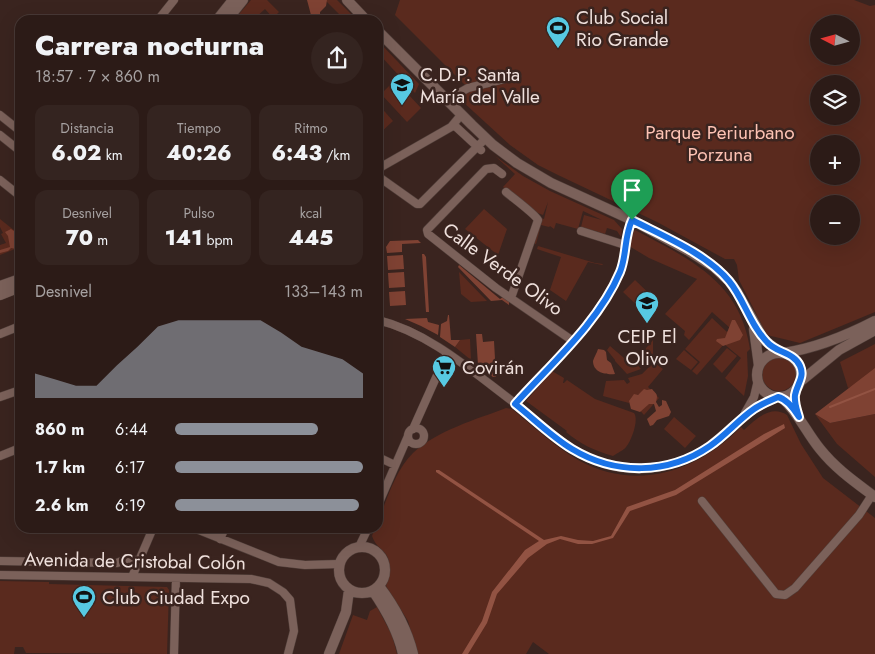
<!DOCTYPE html>
<html lang="es">
<meta charset="utf-8">
<style>
:root{--surface:#2c1b17;--page:#342420;--text:#f1f3f6;--muted:#a6a1a1;--line:#483936;--accent:#8c9099}
body{margin:0;font-family:Jost,sans-serif;background:var(--page);color:var(--text);height:100vh;display:flex;flex-direction:column;font-size:19px;white-space:nowrap}
*{box-sizing:border-box;margin:0}
p{font-size:16px;color:var(--muted)}
.icon{flex:none;width:28px;height:28px;fill:none;stroke:currentColor;stroke-width:2;stroke-linecap:round;stroke-linejoin:round}
.map{position:relative;flex:1;overflow:hidden}
.panel{position:absolute;left:15px;top:15px;width:368px;height:518px;display:flex;flex-direction:column;background:var(--surface);border-radius:15px;box-shadow:0 5px 20px #0002,0 0 0 1px var(--line)}
.panel>*{flex:none}
.needle{width:32px;rotate:276deg}
.fabs{position:absolute;left:810px;top:15px;display:grid;gap:10px}
.fabs a{display:grid;place-items:center;width:50px;height:50px;border-radius:50%;background:var(--surface);box-shadow:0 5px 20px #0002,0 0 0 1px var(--line);font-size:25px}
.pin{position:absolute;display:grid;place-items:center;width:42px;height:42px;color:#fff;margin:-51px -21px;border-radius:50% 50% 50% 0;rotate:-45deg;box-shadow:0 0 5px #0007}
.pin .icon{rotate:45deg}
.round{display:grid;place-items:center;flex:none;width:52px;height:52px;border-radius:26px;background:var(--page)}
.overview{display:flex;align-items:center;justify-content:space-between;height:85px;padding:0 20px}
h1{font-size:28px;font-weight:800;line-height:38px}
.metrics{display:grid;grid-template-columns:repeat(3,1fr);gap:8px;height:85px;padding:5px 20px}
.metrics div{display:grid;align-content:center;border-radius:12px;background:var(--page);text-align:center}
.metrics b{font-size:21px;font-weight:800}
.metrics small{font-size:14px;font-weight:400}
.metrics p{font-size:14px}
.chart{height:140px;padding:10px 20px}
.chart p{display:flex;justify-content:space-between}
.chart svg{width:100%;height:90px;margin-top:5px;fill:var(--accent);opacity:.7}
ul{padding:0 20px;list-style:none;font-size:16px}
li{display:grid;grid-template-columns:80px 60px 1fr;align-items:center;height:38px}
li i{height:12px;border-radius:6px;background:var(--accent)}
.map>svg:first-child{display:block}
.green{fill:#5a2a1e;fill-rule:evenodd}
.forest{fill:#7f4233}
.water{fill:#925343}
.lines{fill:none;stroke-linecap:round;stroke-linejoin:round}
.stream{stroke:#925343;stroke-width:2}
.minor-casing{stroke:#52403b;stroke-width:9}
.tertiary-casing{stroke:#52403b;stroke-width:11}
.minor{stroke:#7b615a;stroke-width:8}
.tertiary{stroke:#7b615a;stroke-width:10}
.route-casing{stroke:#fff;stroke-width:10}
.route{stroke:#1a73e8;stroke-width:6}
.labels{text-anchor:middle;dominant-baseline:central;stroke-width:5;stroke-linejoin:round;paint-order:stroke}
.poi-label{font-size:19px;fill:#efe0dc;stroke:#3a241f;text-anchor:start}
.park-label{font-size:19px;fill:#fdc2b3;stroke:#3a241f}
.street-label{font-size:19px;fill:#efe0dc;stroke:#3a241f}
</style>
<div class="map">
<svg width="875" height="654" viewBox="0 0 875 654">
<rect width="100%" height="100%" fill="#3a241f"/>
<path class="green" d="M251 0H267L279 12 273 18 265 9 253 20H244L242 18 234 20Z
M325 0H337L357 20H345Z
M400 0H854L870 6 875 5V312L800 343 767 335 739 280 737 265 734 259H725L657 222 558 175 538 165 510 145 462 101 463 96 470 90 395 15ZM819 24H851V56H819ZM819 84H851V116H819ZM819 144H851V176H819ZM819 204H851V236H819Z
M378 41 419 84 415 93 378 53Z
M395 80 421 108 407 122 381 94Z
M378 104 393 121 378 135Z
M495 156 523 176 550 191 614 220 622 229 621 237 617 231 607 228 605 234 581 227 584 215 602 220 583 211 578 229 556 223 554 229 550 226 549 227 541 225 536 244 533 243 541 218 544 219 548 202 543 215 532 211 503 187 515 174Z
M484 209 507 229 498 255 465 229Z
M0 219 20 235V247L0 255V245L6 243 1 234 3 233 0 227Z
M635 230C689 259 740 281 750 349L747 352 748 376 744 396 725 378 741 358 724 344 697 375 692 371 700 362 685 349 712 318 727 332 730 328 712 312 689 340 684 335 685 331 665 314 697 279 649 258 629 246 632 233Z
M538 246 595 263 603 264 602 265 588 262 566 301 550 290 561 257 537 249Z
M459 272 487 301 471 302 461 294Z
M635 280 659 303 647 315 623 292Z
M470 339 471 360 455 347 460 340Z
M653 340V355L642 367 637 362 643 356 641 354Z
M875 344V378L848 388 840 362Z
M610 346 631 364 640 355V356L635 362 641 369 627 374 615 361V360L607 350Z
M727 348 737 356 722 373 713 364Z
M684 350 698 362 691 370 676 359Z
M762 374a17 17 0 1 1 34 0a17 17 0 1 1-34 0Z
M654 362 663 369 648 387 659 398 644 415 634 404 640 394 632 397 629 403 603 396 606 381 624 380 627 384 630 382 628 378 642 374Z
M552 371 564 378 563 383H564L567 380 595 399 634 413C639 419 632 440 626 447 624 450 617 453 613 456 595 451 580 444 566 432L567 431 526 401Z
M506 408 512 409C533 426 554 446 578 460 636 492 697 472 741 427L744 430C756 419 771 404 787 415L801 444 823 478 875 518V654H549L533 642 526 654H417L408 621 386 586C388 575 393 561 384 552 378 546 375 544 372 536L375 528H378V522C386 501 396 469 413 453 438 430 475 420 506 408Z
M815 414 830 423 875 414V477L837 444Z
M674 417 696 436 685 448 664 429Z
M0 581 49 582V584L167 587 169 590 167 654 26 653 23 647H15L14 654H0Z
M377 607 392 635 397 654H339L353 615 367 620 370 611Z"/>
<path class="forest" d="M307 0H327L326 6 320 12V20H316L311 15Z
M11 229 20 235V245L17 249 11 248 8 251 0 253V250L10 247 8 236 5 232Z
M418 240 421 243 402 244V252L387 253 386 247 390 241Z
M422 254H424L426 257 429 312H426Z
M403 255 404 269 388 270 387 256Z
M459 265 500 299 503 297 509 301V305L502 300 491 301 458 267Z
M404 272 405 287 389 288 388 273Z
M405 291 406 305 390 306 389 292Z
M448 315H449L451 340H460L455 347 440 337 441 324 447 321Z
M427 318 428 322 439 325 438 335 421 326 405 319Z
M732 320H735L743 335 740 340 723 346 716 341 717 339 725 338Z
M476 334H482L483 342 494 341 496 377H493L478 365Z
M598 349 604 350 606 352 607 360 611 363 615 374C607 375 593 373 593 361 594 357 597 353 598 349Z
M875 368V414L830 423 815 414Z
M644 389 647 390 652 389C657 395 658 394 656 402L659 407 662 405V400L666 401 671 412 669 416 657 420 653 425 650 426 647 419 656 411 654 404H649L640 412 631 409 629 401 634 394 638 395Z"/>
<path class="water" d="M784 424 785 428 676 495 630 511 613 538 592 544H578L560 539 547 544 528 558 497 594 487 623 468 654H462L482 621 492 592 525 550 539 541 436 472V470H439L544 540 561 536 578 540 593 541 611 536 627 507 675 490 764 434Z"/>
<g class="lines">
<path class="stream" d="M830 407 875 389"/>
<g class="minor-casing">
<path id="minor" d="M158 20 174 0
M447 100 468 88 517 76
M0 115 20 131
M461 115 451 127 381 167 378 173 379 177 417 204H420L486 138
M454 125 481 150
M0 135 20 151
M502 174 494 168 486 169 427 230 428 234 496 288 573 341
M0 180 20 196
M506 192C513 198 535 214 538 220L511 298
M581 231 625 245
M378 320C430 333 473 372 516 404 534 418 550 434 569 447 599 468 638 475 673 464 710 453 725 429 754 409 761 404 770 401 778 397
M0 334 20 326
M0 397 20 390
M515 404C551 364 599 321 620 272 627 255 623 237 632 220
M745 413 754 397 758 380
M408 436a8 8 0 1 1 16 0a8 8 0 1 1-16 0Z
M413 429 447 353
M0 456 20 448
M378 457 395 465
M702 501 776 594 785 595 795 588 859 515 872 495
M378 505 408 436
M194 528 279 562 305 565 339 564
M220 539 225 528
M359 547 368 528
M0 561 117 563 129 558 139 562
M0 575 251 579 269 583 283 592 290 600 294 631 288 654
M132 577 153 528
M174 654 176 578"/>
</g>
<g class="tertiary-casing">
<path id="tertiary" d="M347 0 366 20
M217 20 233 0
M227 20 243 0
M378 31 472 125 493 145 517 163 551 183 632 220 689 251 714 267 729 281 737 292 764 340 780 352
M0 286 20 279
M0 295 20 287
M754 329 759 366
M757 375a22 22 0 1 1 44 0a22 22 0 1 1-44 0Z
M784 353C817 348 846 336 875 321
M801 381 839 350 875 330
M781 397C798 412 806 432 820 449 836 469 855 482 875 497
M339 570a23 23 0 1 1 46 0a23 23 0 1 1-46 0Z
M379 586C395 607 407 629 413 654
M373 591C386 610 398 631 403 654
M329 654 346 612 349 590"/>
</g>
<use href="#minor" class="minor"/>
<use href="#tertiary" class="tertiary"/>
</g>
<g class="lines">
<g class="route-casing">
<path id="route" d="M632 220C663 236 707 254 729 281 744 299 750 325 767 342 776 353 794 352 800 366 805 377 797 384 795 395 794 403 797 410 799 417 794 409 787 399 778 397 769 401 761 404 754 409 738 420 726 435 710 446 668 475 615 475 572 449 552 437 534 419 515 404 551 364 599 322 620 272 627 255 624 237 632 220Z"/>
</g>
<use href="#route" class="route"/>
</g>
<defs>
<g id="stadium-pin" transform="scale(1.25)"><path d="M0 17L-7.5 6A9.5 9.5 0 1 1 7.5 6Z" fill="#57c9e2" stroke="#3a241f"/><path d="M0-5a6.5 5 0 1 0 0 10a6.5 5 0 1 0 0-10ZM-3.5-1.8h7v3.6h-7Z" fill="#111"/></g>
<g id="school-pin" transform="scale(1.25)"><path d="M0 17L-7.5 6A9.5 9.5 0 1 1 7.5 6Z" fill="#57c9e2" stroke="#3a241f"/><path d="M0-5L7-2L0 1L-7-2ZM-4 1L0 2.5L4 1V4Q0 6-4 4Z" fill="#111"/></g>
<g id="supermarket-pin" transform="scale(1.25)"><path d="M0 17L-7.5 6A9.5 9.5 0 1 1 7.5 6Z" fill="#57c9e2" stroke="#3a241f"/><path d="M-6-5.5h2.5l.6 2H6L4.5 2H-2.5L-4.4-4H-6ZM-1.5 3.2a1.3 1.3 0 1 0 .1 0ZM3 3.2a1.3 1.3 0 1 0 .1 0Z" fill="#111"/></g>
</defs>
<g fill-rule="evenodd">
<use href="#stadium-pin" x="558" y="28"/>
<use href="#school-pin" x="402" y="85"/>
<use href="#school-pin" x="647" y="303"/>
<use href="#supermarket-pin" x="444" y="367"/>
<use href="#stadium-pin" x="84" y="597"/>
</g>
<g class="labels">
<g class="poi-label">
<text x="576" y="17">Club Social<tspan x="576" dy="22">Rio Grande</tspan></text>
<text x="420" y="74">C.D.P. Santa<tspan x="420" dy="22">María del Valle</tspan></text>
<text x="647" y="336" text-anchor="middle">CEIP El<tspan x="647" dy="22">Olivo</tspan></text>
<text x="462" y="367">Covirán</text>
<text x="102" y="597">Club Ciudad Expo</text>
</g>
<g class="park-label">
<text x="720" y="132">Parque Periurbano<tspan x="720" dy="22">Porzuna</tspan></text>
</g>
<g class="street-label">
<text transform="translate(503 269) rotate(36)">Calle Verde Olivo</text>
<text transform="translate(135 561) rotate(1)">Avenida de Cristobal Colón</text>
</g>
</g>
</svg>
<div class="fabs">
<a><svg class="needle" viewBox="-14 -14 28 28"><path d="M0-13l5 13h-10z" fill="#e53935"/><path d="M0 13l5-13h-10z" fill="#a6a1a1"/></svg></a>
<a><svg class="icon" aria-label="layers" viewBox="0 0 24 24"><path d="M12 4l9 5-9 5-9-5zM3 14l9 5 9-5"/></svg></a>
<a>+</a>
<a>−</a>
</div>
<div class="pin" style="left:632px;top:220px;background:#1e9e55"><svg class="icon" aria-label="arrive" viewBox="0 0 24 24"><path d="M6 21V4h12l-3 4 3 4H6"/></svg></div>
<section class="panel">
<div class="overview"><div><h1>Carrera nocturna</h1><p>18:57 · 7 × 860 m</p></div><a class="round"><svg class="icon" aria-label="share" viewBox="0 0 24 24"><path d="M12 15V3M7 8l5-5 5 5M5 13v7h14v-7"/></svg></a></div>
<div class="metrics">
<div><p>Distancia</p><b>6.02<small> km</small></b></div>
<div><p>Tiempo</p><b>40:26</b></div>
<div><p>Ritmo</p><b>6:43<small> /km</small></b></div>
</div>
<div class="metrics">
<div><p>Desnivel</p><b>70<small> m</small></b></div>
<div><p>Pulso</p><b>141<small> bpm</small></b></div>
<div><p>kcal</p><b>445</b></div>
</div>
<div class="chart"><p><span>Desnivel</span>133–143 m</p>
<svg viewBox="0 0 160 44" preserveAspectRatio="none"><path d="M0 44V32L10 35L20 38L30 38L40 28L50 19L60 9L70 6L80 6L90 6L100 6L110 6L120 12L130 19L140 22L150 25L160 32V44z"/></svg>
</div>
<ul>
<li><b>860 m</b>6:44<i style="width:76%"></i></li>
<li><b>1.7 km</b>6:17<i style="width:100%"></i></li>
<li><b>2.6 km</b>6:19<i style="width:98%"></i></li>
</ul>
</section>
</div>
